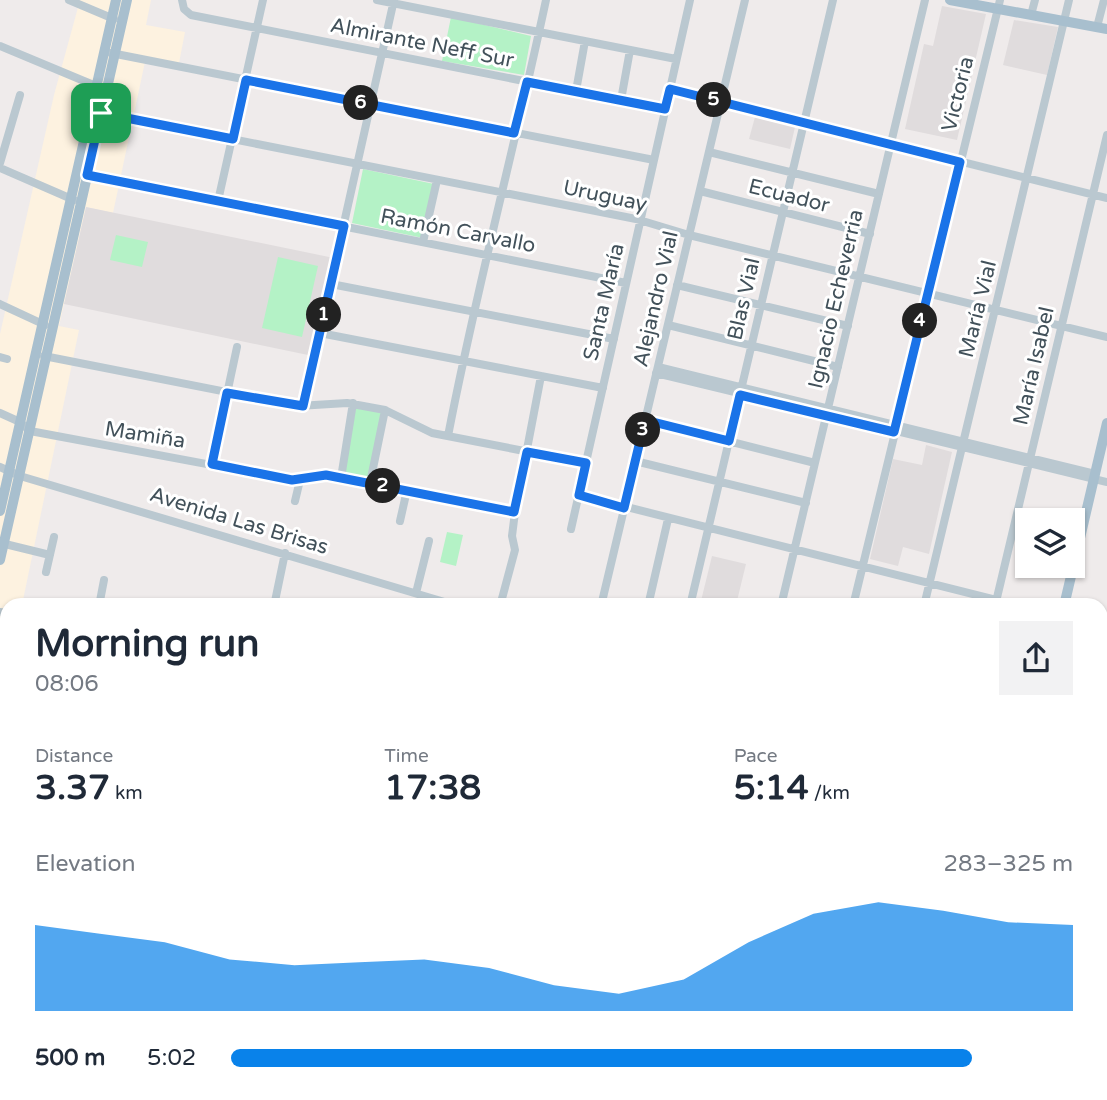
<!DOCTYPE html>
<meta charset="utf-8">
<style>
:root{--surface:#fff;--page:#f2f2f3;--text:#1f2937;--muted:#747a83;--accent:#0982ea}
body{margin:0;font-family:"Varela Round",sans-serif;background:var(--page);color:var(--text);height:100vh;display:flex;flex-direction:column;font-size:26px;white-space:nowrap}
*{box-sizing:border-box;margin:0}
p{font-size:23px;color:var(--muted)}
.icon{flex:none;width:38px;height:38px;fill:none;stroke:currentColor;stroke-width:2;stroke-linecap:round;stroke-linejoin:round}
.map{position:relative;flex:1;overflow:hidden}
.side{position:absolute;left:0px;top:598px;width:1108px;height:502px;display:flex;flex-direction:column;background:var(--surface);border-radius:21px 21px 0 0;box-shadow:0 2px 5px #0004}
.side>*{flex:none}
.tools{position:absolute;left:1015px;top:508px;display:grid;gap:14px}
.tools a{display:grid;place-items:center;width:70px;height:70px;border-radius:0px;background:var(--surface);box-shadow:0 2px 5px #0004;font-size:35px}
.pin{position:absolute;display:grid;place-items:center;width:60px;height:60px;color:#fff;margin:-30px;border-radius:14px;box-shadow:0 4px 10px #0006}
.km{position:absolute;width:35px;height:35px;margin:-18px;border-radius:50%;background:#222;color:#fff;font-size:19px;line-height:35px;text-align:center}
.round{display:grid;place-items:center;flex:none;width:74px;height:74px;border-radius:0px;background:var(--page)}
.summary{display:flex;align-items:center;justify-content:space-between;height:119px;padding:0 35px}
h1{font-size:38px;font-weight:800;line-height:52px}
.metrics{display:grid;grid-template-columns:repeat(3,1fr);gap:10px;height:119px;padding:7px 35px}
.metrics div{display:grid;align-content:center}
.metrics b{font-size:35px;font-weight:800}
.metrics small{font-size:19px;font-weight:400}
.metrics p{font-size:19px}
.chart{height:196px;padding:14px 35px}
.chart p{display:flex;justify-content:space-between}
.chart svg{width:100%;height:126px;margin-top:7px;fill:var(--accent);opacity:.7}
ul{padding:0 35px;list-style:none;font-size:23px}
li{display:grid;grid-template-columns:112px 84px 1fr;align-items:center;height:52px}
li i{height:18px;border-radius:9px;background:var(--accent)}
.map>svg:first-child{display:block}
.commercial{fill:#fdf2e0}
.education{fill:#e0dcdd}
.green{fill:#b4f2c6}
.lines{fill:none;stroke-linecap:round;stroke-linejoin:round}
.highway-casing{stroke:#698fab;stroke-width:15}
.minor{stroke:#bac8d0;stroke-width:8}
.major{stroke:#a8bfce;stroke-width:10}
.highway{stroke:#7ea4c0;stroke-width:12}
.rail{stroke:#adb2b7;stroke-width:2}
.major-bridge{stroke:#a8bfce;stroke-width:10}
.route-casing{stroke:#fff;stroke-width:14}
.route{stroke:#1a73e8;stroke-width:9}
.labels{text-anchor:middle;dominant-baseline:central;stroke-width:6;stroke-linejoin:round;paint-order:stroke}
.street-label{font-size:21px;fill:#42515a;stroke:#fff}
</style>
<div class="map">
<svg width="1107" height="1100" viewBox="0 0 1107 1100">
<rect width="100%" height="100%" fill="#efebeb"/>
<path class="commercial" d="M80 0H151L146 25 185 32 179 63 146 57 113 213 86 207 59 326 79 330 22 605 7 606V679L0 714V334L54 95Z
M0 913 7 915V1008L0 1007Z"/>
<path class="education" d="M942 6 986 14 957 140 905 129 924 44 933 46Z
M1014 20 1058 27 1047 75 1003 65Z
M755 117 795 127 790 149 749 139Z
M86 207 334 258 308 355 64 304Z
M926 445 952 452 929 554 903 547 898 566 870 559 893 459 922 465Z
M712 556 746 564 736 605H700Z"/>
<path class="green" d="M451 17 531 36 524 75 442 61Z
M363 169 434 184 423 238 352 223Z
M116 235 148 242 142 267 110 260Z
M278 257 318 266 302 337 262 328Z
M356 407 382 412 370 479 343 474Z
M447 532 463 535 456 566 440 562Z"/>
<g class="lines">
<g class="highway-casing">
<path id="highway" d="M0 867 7 869
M857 1094 887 1100
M956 1094 987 1100"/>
</g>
<path class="minor" d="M69 0 114 19
M182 0 184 9 191 15 665 109
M377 0 676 59
M1031 15 1035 0
M1097 27 1104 0
M0 46 96 86
M111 53 654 160
M670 89 1107 198
M576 91 585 41
M621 100 630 50
M96 112 636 219 689 235 1107 337
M709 152 879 194
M0 163 20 95
M0 168 74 200
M83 174 626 283
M700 191 870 234
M218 201 263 0
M423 242 437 180
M331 284 614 339
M677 285 848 326
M0 304 45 325
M668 325 838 367
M320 333 603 388
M44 356 298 406 347 403 385 410 432 433 586 463
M0 357 7 359
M658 367 1095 474
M656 373 1107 482
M303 406 394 0
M0 413 20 422 30 431 292 480 326 475 515 512
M645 420 815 463
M448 436C476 290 515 146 546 0
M635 461 806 503
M212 464 237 347
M0 467 20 476 458 606
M341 478 353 403
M370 483 385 410
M579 495 1020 606
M295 501 300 480
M400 521 407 490
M571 529 690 0
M1 543 50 555
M46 572 54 537
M416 593 429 541
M99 606 104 580
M274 606 285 553
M500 606 515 550 512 536 515 512 541 376
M601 606 745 0
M648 606 668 519
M690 606 833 0
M781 606 925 0
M853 606 1000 0
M924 606 1069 0
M995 606 1107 135
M0 612 7 613
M1101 626 1107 627
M0 707 7 708
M1101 752 1107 726
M0 757 7 759
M1101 768 1107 769
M1101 910 1107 911
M0 1016 7 1017
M1101 1046 1107 1019
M322 1094 348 1100
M133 1100 135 1094
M264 1100 265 1094
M366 1100 368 1094
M641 1100 642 1094
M1089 1100 1090 1094"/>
<path class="major" d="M950 0 1107 29
M0 511 116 0
M0 560 127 0
M1064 606 1107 423
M0 854 7 856
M0 904 7 906
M818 1094 847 1100
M1005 1094 1038 1100"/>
<use href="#highway" class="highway"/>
<path class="rail" d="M0 881 7 883
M911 1094 941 1100"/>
<path class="major-bridge" d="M0 893 7 877"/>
</g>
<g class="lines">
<g class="route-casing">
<path id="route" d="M246 80 514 133 527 82 665 109 670 89 960 162 894 432 740 395 729 441 645 420 624 508 579 495 586 463 527 452 514 512 326 475 292 480 212 464 227 393 303 406 344 226 87 175 101 113 233 139Z"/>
</g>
<use href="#route" class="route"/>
</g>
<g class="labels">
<g class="street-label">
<text transform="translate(422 43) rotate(11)">Almirante Neff Sur</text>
<text transform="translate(958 94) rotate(-76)">Victoria</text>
<text transform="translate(605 196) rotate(12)">Uruguay</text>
<text transform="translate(789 196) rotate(14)">Ecuador</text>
<text transform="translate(458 231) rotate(11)">Ramón Carvallo</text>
<text transform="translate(656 299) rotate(-77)">Alejandro Vial</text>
<text transform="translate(744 299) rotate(-77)">Blas Vial</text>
<text transform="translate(836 299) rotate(-77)">Ignacio Echeverria</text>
<text transform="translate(604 302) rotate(-77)">Santa María</text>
<text transform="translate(978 309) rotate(-76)">María Vial</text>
<text transform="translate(1034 366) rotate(-77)">María Isabel</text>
<text transform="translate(145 435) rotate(9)">Mamiña</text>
<text transform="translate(239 521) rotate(17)">Avenida Las Brisas</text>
</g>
</g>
</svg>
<div class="tools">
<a><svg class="icon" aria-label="layers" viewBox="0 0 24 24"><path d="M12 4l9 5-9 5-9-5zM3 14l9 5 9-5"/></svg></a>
</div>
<div class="pin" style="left:101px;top:113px;background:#1e9e55"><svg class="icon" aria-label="arrive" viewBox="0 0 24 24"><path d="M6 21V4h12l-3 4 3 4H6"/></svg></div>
<b class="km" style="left:324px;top:315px">1</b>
<b class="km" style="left:383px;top:486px">2</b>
<b class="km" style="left:643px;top:430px">3</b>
<b class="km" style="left:920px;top:321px">4</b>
<b class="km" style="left:714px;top:100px">5</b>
<b class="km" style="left:361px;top:103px">6</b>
<section class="side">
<div class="summary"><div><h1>Morning run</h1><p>08:06</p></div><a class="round"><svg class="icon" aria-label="share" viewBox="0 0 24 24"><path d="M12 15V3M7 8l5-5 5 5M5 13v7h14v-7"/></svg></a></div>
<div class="metrics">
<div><p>Distance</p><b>3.37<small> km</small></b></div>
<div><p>Time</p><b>17:38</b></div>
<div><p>Pace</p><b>5:14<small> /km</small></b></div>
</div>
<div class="chart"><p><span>Elevation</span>283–325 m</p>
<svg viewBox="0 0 160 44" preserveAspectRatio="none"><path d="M0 44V14L10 17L20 20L30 26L40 28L50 27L60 26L70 29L80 35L90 38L100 33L110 20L120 10L130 6L140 9L150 13L160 14V44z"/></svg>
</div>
<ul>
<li><b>500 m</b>5:02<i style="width:88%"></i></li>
</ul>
</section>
</div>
